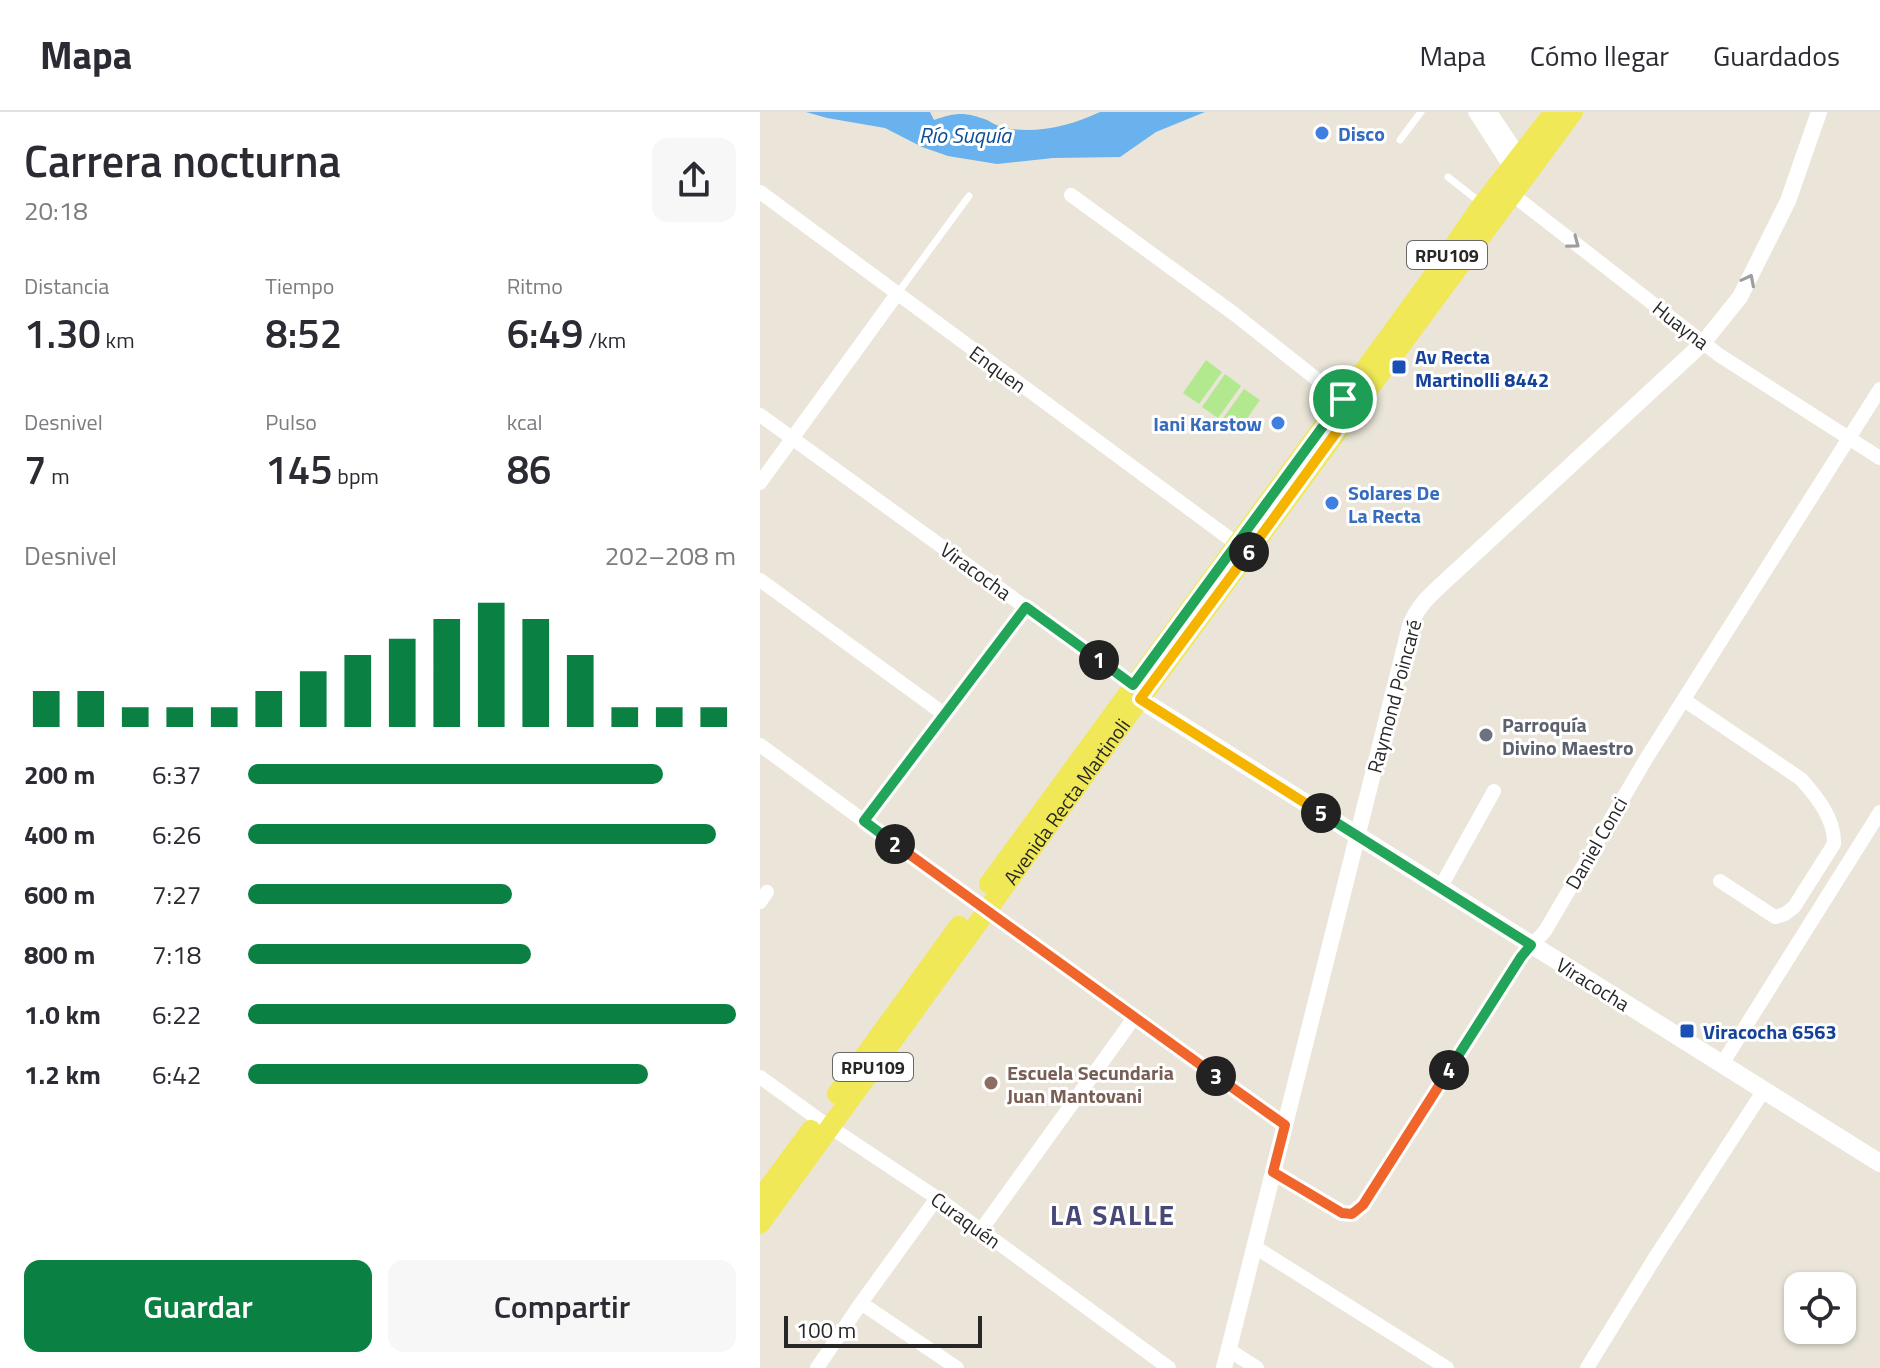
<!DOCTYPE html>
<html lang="es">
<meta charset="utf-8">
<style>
:root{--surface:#fff;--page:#f7f7f7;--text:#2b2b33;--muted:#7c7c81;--line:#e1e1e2;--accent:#0b8043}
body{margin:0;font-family:"Titillium Web",sans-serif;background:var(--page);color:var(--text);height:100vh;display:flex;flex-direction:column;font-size:30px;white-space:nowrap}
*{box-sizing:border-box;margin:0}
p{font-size:26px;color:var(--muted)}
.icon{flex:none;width:44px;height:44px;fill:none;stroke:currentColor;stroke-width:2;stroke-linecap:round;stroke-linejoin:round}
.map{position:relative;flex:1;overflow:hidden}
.side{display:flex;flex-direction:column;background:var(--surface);width:760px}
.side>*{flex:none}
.tools{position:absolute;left:1024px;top:1160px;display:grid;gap:16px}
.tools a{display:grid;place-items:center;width:72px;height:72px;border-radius:16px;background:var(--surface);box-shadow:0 2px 6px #0004;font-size:40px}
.scale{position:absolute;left:24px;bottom:20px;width:198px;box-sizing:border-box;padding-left:8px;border:4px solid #272727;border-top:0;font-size:22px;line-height:28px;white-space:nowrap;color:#272727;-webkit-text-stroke:6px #fff;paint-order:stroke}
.pin{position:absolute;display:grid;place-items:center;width:68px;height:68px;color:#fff;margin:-34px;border:4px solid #fff;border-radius:50%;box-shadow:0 2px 8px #0007}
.km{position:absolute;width:40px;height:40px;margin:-20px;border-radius:50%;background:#222;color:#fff;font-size:22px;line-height:40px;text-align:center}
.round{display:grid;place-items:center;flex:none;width:84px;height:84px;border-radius:16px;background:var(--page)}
.summary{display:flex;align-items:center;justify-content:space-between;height:136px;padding:0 24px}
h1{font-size:44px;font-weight:600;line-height:60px}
.stats{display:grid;grid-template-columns:repeat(3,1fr);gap:12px;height:136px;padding:8px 24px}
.stats div{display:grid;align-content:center}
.stats b{font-size:40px;font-weight:600}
.stats small{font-size:22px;font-weight:400}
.stats p{font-size:22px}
.chart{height:224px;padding:16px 24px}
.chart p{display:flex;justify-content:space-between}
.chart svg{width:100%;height:144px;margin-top:8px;stroke:var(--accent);stroke-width:6}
.cta{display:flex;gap:16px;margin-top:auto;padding:16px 24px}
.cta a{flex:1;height:92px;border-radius:16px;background:var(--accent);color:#fff;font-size:32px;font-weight:600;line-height:92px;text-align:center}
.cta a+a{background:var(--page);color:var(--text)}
ul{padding:0 24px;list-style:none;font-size:26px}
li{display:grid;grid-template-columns:128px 96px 1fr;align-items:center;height:60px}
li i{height:20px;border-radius:10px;background:var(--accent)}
header{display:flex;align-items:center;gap:48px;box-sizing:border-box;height:112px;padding:0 40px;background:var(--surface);border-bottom:2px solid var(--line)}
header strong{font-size:38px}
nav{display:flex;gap:44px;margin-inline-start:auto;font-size:28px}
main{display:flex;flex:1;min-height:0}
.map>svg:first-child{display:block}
.pitch{fill:#b2e98f}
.water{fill:#69b2ee}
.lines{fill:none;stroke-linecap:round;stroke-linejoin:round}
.service{stroke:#fff;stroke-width:7}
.minor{stroke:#fff;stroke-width:14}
.tertiary{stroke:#fff;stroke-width:16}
.secondary{stroke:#fff;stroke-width:18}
.primary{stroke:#f0e857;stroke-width:20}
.oneway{stroke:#9e9e9e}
.split-1-casing{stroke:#fff;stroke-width:16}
.split-2-casing{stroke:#fff;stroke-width:16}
.split-3-casing{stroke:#fff;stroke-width:16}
.split-4-casing{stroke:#fff;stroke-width:16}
.split-5-casing{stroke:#fff;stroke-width:16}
.split-6-casing{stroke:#fff;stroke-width:16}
.split-7-casing{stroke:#fff;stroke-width:16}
.split-1{stroke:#22a559;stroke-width:10}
.split-2{stroke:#22a559;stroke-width:10}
.split-3{stroke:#f0652b;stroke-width:10}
.split-4{stroke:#f0652b;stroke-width:10}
.split-5{stroke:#22a559;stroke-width:10}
.split-6{stroke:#f5b400;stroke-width:10}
.split-7{stroke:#f5b400;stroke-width:10}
.shop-dot{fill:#3f7fe0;stroke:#fff;stroke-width:3}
.transit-dot{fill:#1a4fb4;stroke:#fff;stroke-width:3}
.worship-dot{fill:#6b7280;stroke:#fff;stroke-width:3}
.education-dot{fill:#8d6e63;stroke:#fff;stroke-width:3}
.labels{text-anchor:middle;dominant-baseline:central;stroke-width:6;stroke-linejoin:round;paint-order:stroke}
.shield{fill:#fff;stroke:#686868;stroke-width:2}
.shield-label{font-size:18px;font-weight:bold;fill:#272727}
.shop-label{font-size:20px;font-weight:bold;fill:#366cbe;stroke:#fff;text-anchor:start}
.street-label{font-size:20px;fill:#272727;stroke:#fff}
.transit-label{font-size:20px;font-weight:bold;fill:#164399;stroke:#fff;text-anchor:start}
.worship-label{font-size:20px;font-weight:bold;fill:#5b616d;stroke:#fff;text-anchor:start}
.education-label{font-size:20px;font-weight:bold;fill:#785e54;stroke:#fff;text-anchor:start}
.water-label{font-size:22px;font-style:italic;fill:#0d4d95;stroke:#fff}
.district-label{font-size:28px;font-weight:bold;letter-spacing:2px;fill:#484877;stroke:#fff}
</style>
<header>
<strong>Mapa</strong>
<nav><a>Mapa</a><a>Cómo llegar</a><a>Guardados</a></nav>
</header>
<main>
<section class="side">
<div class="summary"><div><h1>Carrera nocturna</h1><p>20:18</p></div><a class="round"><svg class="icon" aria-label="share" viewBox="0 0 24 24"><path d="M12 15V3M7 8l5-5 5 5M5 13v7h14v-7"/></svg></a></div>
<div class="stats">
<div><p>Distancia</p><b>1.30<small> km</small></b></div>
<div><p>Tiempo</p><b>8:52</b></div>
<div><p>Ritmo</p><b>6:49<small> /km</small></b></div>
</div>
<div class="stats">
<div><p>Desnivel</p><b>7<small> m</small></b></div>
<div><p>Pulso</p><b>145<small> bpm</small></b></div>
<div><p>kcal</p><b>86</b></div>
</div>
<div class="chart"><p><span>Desnivel</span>202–208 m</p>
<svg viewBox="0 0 160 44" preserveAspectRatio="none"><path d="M5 44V33M15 44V33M25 44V38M35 44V38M45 44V38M55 44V33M65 44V27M75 44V22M85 44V17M95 44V11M105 44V6M115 44V11M125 44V22M135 44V38M145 44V38M155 44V38"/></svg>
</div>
<ul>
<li><b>200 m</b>6:37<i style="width:85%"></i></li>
<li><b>400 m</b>6:26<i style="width:96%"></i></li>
<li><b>600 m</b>7:27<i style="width:54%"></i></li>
<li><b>800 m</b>7:18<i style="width:58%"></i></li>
<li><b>1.0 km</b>6:22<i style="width:100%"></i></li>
<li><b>1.2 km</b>6:42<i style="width:82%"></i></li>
</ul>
<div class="cta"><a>Guardar</a><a>Compartir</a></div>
</section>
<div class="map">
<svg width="1120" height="1256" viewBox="0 0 1120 1256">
<rect width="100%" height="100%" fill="#eae5d8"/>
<path class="pitch" d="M446 248 462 260 439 292 423 281Z
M465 262 481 274 458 306 442 295Z
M484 277 500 288 477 321 461 309Z"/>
<path class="water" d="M46 0H170L174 8C197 0 205 0 227 8 232 11 238 14 244 16 276 22 311 14 340 0H445L396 20 360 45 293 46 237 52 188 44 162 35 125 16 67 6Z"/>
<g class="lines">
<path class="service" d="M640 28 661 0
M688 65 721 91
M137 182 209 84"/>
<path class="minor" d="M715 0 751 56 754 70 753 83 959 243 1120 346
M730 0 760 45
M0 80 477 432
M311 83 473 201 588 292
M0 303 373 573 378 583
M0 371 137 182
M0 468 184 602
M924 588 1041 667C1057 685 1075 707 1074 732L1034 795 1025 802 1015 805 960 769
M0 633 374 906 525 1013
M104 709 266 495
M680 776 734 679
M0 790 7 780
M962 952 1120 700
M0 965 58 1007 177 1086 409 1256
M513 1060 582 1101 592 1102 603 1093 761 845 785 819 886 647 1120 277
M221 1118 374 906
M495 1135 687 1256
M101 1191 197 1256
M469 1238 497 1256
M57 1256 101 1191 177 1086
M827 1256 896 1144 1004 978"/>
<path class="tertiary" d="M464 1256 650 514C658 491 676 478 694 461L943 231 980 185 1028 89 1059 0"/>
<path class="secondary" d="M380 587 1120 1051"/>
<g class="primary">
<path d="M229 772 671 167 722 93 794 0"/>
<path d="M77 982 199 814"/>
<path d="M0 1087 51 1018"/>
<path id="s1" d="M0 1112 380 587 813 0"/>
</g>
</g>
<defs><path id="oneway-chevron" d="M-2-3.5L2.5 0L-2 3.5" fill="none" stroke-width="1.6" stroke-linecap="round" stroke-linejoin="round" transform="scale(2)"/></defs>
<g class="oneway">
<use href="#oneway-chevron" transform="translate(814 131) rotate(37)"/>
<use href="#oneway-chevron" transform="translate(989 168) rotate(-63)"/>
</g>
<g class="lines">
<g class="split-1-casing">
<path id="split-1" d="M339 548 373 573 583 287"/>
</g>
<g class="split-2-casing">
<path id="split-2" d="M135 732 104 709 266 495 339 548"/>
</g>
<g class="split-3-casing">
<path id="split-3" d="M135 732 456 964"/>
</g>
<g class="split-4-casing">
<path id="split-4" d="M456 964 525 1013 513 1060 582 1101 592 1102 603 1093 689 958"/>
</g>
<g class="split-5-casing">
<path id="split-5" d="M561 701 771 833 761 845 689 958"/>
</g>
<g class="split-6-casing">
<path id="split-6" d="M489 440 380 587 561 701"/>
</g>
<g class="split-7-casing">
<path id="split-7" d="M489 440 594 296 583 287"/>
</g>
<use href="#split-1" class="split-1"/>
<use href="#split-2" class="split-2"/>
<use href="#split-3" class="split-3"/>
<use href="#split-4" class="split-4"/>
<use href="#split-5" class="split-5"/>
<use href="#split-6" class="split-6"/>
<use href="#split-7" class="split-7"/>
</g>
<g class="shop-dot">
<circle cx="562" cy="21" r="8"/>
<circle cx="518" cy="311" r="8"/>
<circle cx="572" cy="391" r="8"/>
</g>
<g class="transit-dot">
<rect x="631" y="247" width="16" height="16" rx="4"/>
<rect x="919" y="911" width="16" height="16" rx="4"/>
</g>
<circle class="worship-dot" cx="726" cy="623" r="8"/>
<circle class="education-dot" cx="231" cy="971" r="8"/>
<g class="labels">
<g class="shield">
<rect x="647" y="129" width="80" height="28" rx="6"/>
<rect x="73" y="941" width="80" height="28" rx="6"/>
</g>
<g class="shield-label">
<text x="687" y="143">RPU109</text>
<text x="113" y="955">RPU109</text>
</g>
<g class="shop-label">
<text x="578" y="21">Disco</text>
<text x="502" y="311" text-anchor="end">Iani Karstow</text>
<text x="588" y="380">Solares De<tspan x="588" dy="23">La Recta</tspan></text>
</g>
<g class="street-label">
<text transform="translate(921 213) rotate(38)">Huayna</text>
<text transform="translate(238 257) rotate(36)">Enquen</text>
<text transform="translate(216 459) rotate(36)">Viracocha</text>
<text transform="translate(634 584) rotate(-75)">Raymond Poincaré</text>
<text stroke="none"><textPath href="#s1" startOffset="522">Avenida Recta Martinoli</textPath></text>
<text transform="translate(836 731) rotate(-60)">Daniel Conci</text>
<text transform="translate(833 872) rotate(32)">Viracocha</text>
<text transform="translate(206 1108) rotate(36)">Curaquén</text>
</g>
<g class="transit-label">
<text x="655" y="244">Av Recta<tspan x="655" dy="23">Martinolli 8442</tspan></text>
<text x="943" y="919">Viracocha 6563</text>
</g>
<g class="worship-label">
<text x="742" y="612">Parroquía<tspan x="742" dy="23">Divino Maestro</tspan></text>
</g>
<g class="education-label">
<text x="247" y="960">Escuela Secundaria<tspan x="247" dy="23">Juan Mantovani</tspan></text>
</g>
<g class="water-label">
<text x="205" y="23">Río Suquía</text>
</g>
<g class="district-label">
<text x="353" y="1102">LA SALLE</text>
</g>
</g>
</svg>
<div class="tools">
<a><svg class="icon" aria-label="locate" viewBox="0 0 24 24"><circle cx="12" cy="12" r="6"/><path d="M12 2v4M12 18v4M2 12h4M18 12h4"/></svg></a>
</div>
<div class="scale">100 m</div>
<div class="pin" style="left:583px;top:287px;background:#1e9e55"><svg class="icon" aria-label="arrive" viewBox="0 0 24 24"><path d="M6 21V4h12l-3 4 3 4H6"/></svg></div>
<b class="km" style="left:339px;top:548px">1</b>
<b class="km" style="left:135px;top:732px">2</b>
<b class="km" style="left:456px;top:964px">3</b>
<b class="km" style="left:689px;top:958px">4</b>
<b class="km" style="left:561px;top:701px">5</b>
<b class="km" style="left:489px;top:440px">6</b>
</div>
</main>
